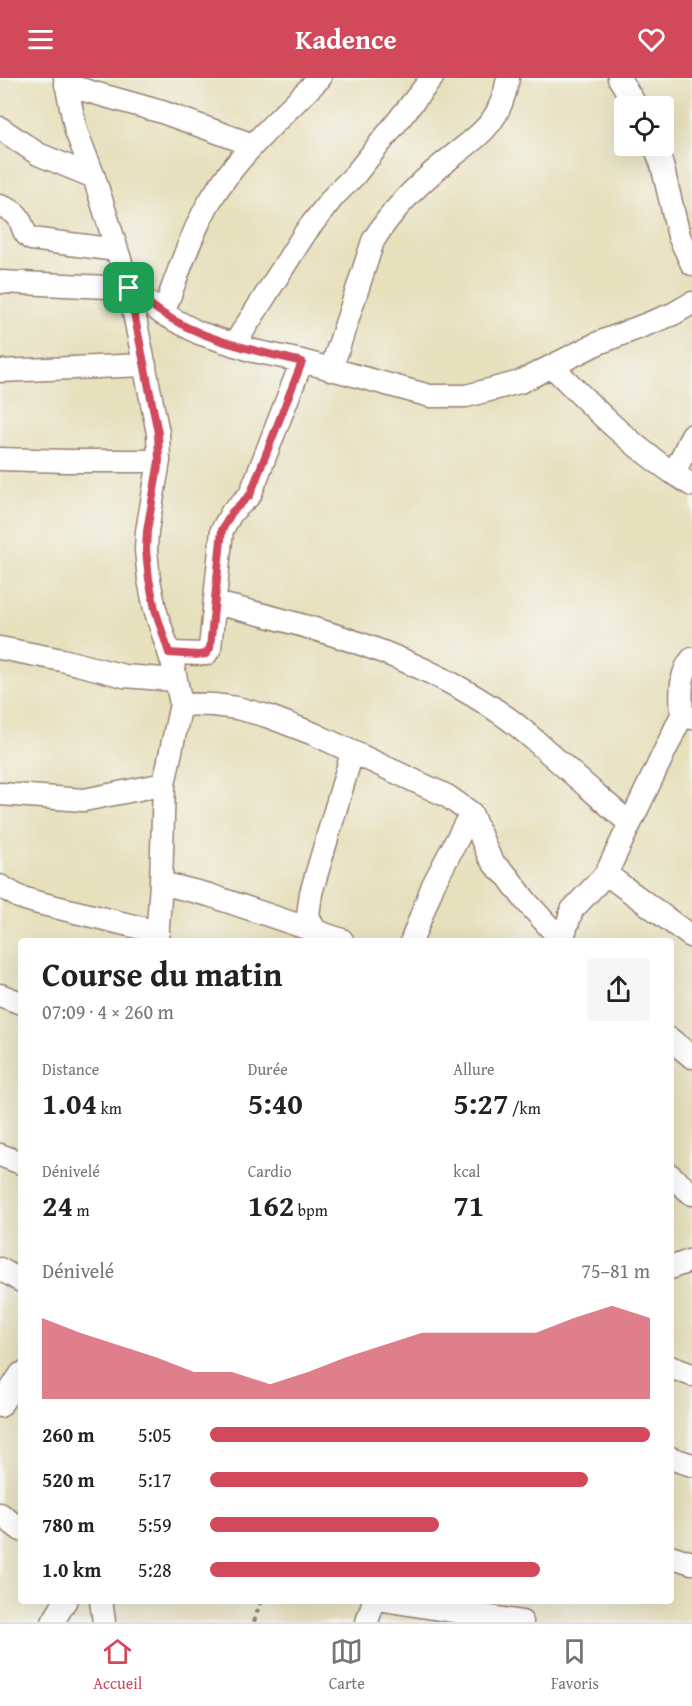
<!DOCTYPE html>
<html lang="fr">
<meta charset="utf-8">
<style>
:root{--surface:#fff;--page:#f6f6f6;--text:#222;--muted:#767676;--line:#e0e0e0;--accent:#d1495b}
body{margin:0;font-family:"Gentium Book Plus",serif;background:var(--page);color:var(--text);height:100vh;display:flex;flex-direction:column;font-size:22px;white-space:nowrap}
*{box-sizing:border-box;margin:0}
p{font-size:20px;color:var(--muted)}
.icon{flex:none;width:33px;height:33px;fill:none;stroke:currentColor;stroke-width:2;stroke-linecap:round;stroke-linejoin:round}
.map{position:relative;flex:1;overflow:hidden}
.sheet{position:absolute;left:18px;top:860px;width:656px;height:666px;display:flex;flex-direction:column;background:var(--surface);border-radius:6px;box-shadow:0 6px 24px #0002}
.sheet>*{flex:none}
.fabs{position:absolute;left:614px;top:18px;display:grid;gap:12px}
.fabs a{display:grid;place-items:center;width:60px;height:60px;border-radius:6px;background:var(--surface);box-shadow:0 6px 24px #0002;font-size:30px}
.pin{position:absolute;display:grid;place-items:center;width:51px;height:51px;color:#fff;margin:-26px;border-radius:12px;box-shadow:0 3px 9px #0006}
.round{display:grid;place-items:center;flex:none;width:63px;height:63px;border-radius:6px;background:var(--page)}
.summary{display:flex;align-items:center;justify-content:space-between;height:102px;padding:0 24px}
h1{font-size:33px;font-weight:600;line-height:45px}
.stats{display:grid;grid-template-columns:repeat(3,1fr);gap:9px;height:102px;padding:6px 24px}
.stats div{display:grid;align-content:center}
.stats b{font-size:30px;font-weight:600}
.stats small{font-size:16px;font-weight:400}
.stats p{font-size:16px}
.chart{height:168px;padding:12px 24px}
.chart p{display:flex;justify-content:space-between}
.chart svg{width:100%;height:108px;margin-top:6px;fill:var(--accent);opacity:.7}
ul{padding:0 24px;list-style:none;font-size:20px}
li{display:grid;grid-template-columns:96px 72px 1fr;align-items:center;height:45px}
li i{height:15px;border-radius:8px;background:var(--accent)}
header{display:flex;justify-content:space-between;align-items:center;height:78px;padding:0 24px;background:var(--accent);color:#fff;font-size:27px;font-weight:600}
.dock{display:flex;justify-content:space-around;align-items:center;height:84px;border-top:2px solid var(--line);background:var(--surface);font-size:16px;color:var(--muted)}
.dock a{display:grid;justify-items:center;gap:3px}
.dock .current{color:var(--accent)}
.map>svg:first-child{display:block}
.lines{fill:none;stroke-linecap:round;stroke-linejoin:round}
.minor-casing{stroke:#988074;stroke-width:25}
.path{stroke:#988074;stroke-width:4;stroke-dasharray:4.5 4.5;stroke-linecap:butt}
.minor{stroke:#fff;stroke-width:22}
.route-casing{stroke:#fff;stroke-width:12}
.route{stroke:#d1495b;stroke-width:8}
</style>
<header><svg class="icon" aria-label="menu" viewBox="0 0 24 24"><path d="M4 6h16M4 12h16M4 18h16"/></svg>Kadence<svg class="icon" aria-label="heart" viewBox="0 0 24 24"><path d="M12 20l-8-8c-3-5 5-10 8-4 3-6 11-1 8 4z"/></svg></header>
<div class="map">
<svg width="692" height="1544" viewBox="0 0 692 1544">
<rect width="100%" height="100%" fill="#f6f6f2"/>
<filter id="ink" filterUnits="userSpaceOnUse"><feTurbulence type="fractalNoise" baseFrequency=".0167" numOctaves="2"/><feDisplacementMap in="SourceGraphic" scale="12" xChannelSelector="R" yChannelSelector="G"/><feConvolveMatrix kernelMatrix="1 2 1 2 8 2 1 2 1" color-interpolation-filters="sRGB"/></filter>
<filter id="wash" filterUnits="userSpaceOnUse"><feTurbulence type="fractalNoise" baseFrequency=".008" numOctaves="4" result="noise"/><feDisplacementMap in="SourceGraphic" scale="24" xChannelSelector="R" yChannelSelector="G"/><feGaussianBlur stdDeviation="1.35" result="paint"/><feColorMatrix in="noise" values="0 0 0 0 0 0 0 0 0 0 0 0 0 0 0 0 0 1.4 0 .05"/><feComposite in="paint" operator="in"/></filter>
<g filter="url(#wash)">
<rect width="100%" height="100%" fill="#e7e0bd"/>
</g>
<g filter="url(#ink)">
<g class="lines">
<g class="minor-casing">
<path id="minor" d="M65 0 76 53 94 99 129 210 158 355 159 383 147 453 146 472 149 502 155 531 173 587 181 626 164 706 161 805 157 862
M619 0 636 28
M66 7 162 34 253 67
M0 50 38 76 94 99
M655 68 662 87 679 158 692 186
M0 128C29 137 16 150 31 161L117 172
M0 204 129 210 163 236 199 255 254 273 302 283 430 318H466L520 304 596 266 673 236 692 225
M163 236C176 201 188 164 206 130 232 82 282 38 320 0
M234 267 305 155 334 118 354 98 432 0
M553 289C595 332 639 376 692 407
M331 292 373 163C391 133 417 107 444 85 478 57 500 48 508 0
M0 293 145 287
M0 381 67 383H159
M674 396 692 357
M215 525C317 549 419 577 506 639 527 654 545 672 565 689 586 708 609 727 630 746
M0 570 62 582 124 598 176 602
M169 575 206 576 210 570 222 452 232 434 250 417 302 283
M692 581C679 595 681 619 682 637L692 640
M181 626 214 627 237 630 267 638 314 656 447 718 471 735 489 778 495 787 508 799 525 822 561 862
M0 716 84 722 164 706
M606 796 692 859
M161 805 209 817 342 862
M0 808 19 819 35 824 158 854
M313 862 315 853 308 837 311 815 352 675
M412 862 433 807 471 735
M562 862 572 832 606 796 682 637
M0 917 21 925
M670 961 692 979
M0 1077 21 1085
M670 1097 692 1116
M670 1190 692 1182
M0 1191 21 1203
M670 1289 692 1297
M0 1328 21 1296
M670 1380 692 1387
M0 1436 21 1452
M670 1478 692 1485
M101 1522 104 1544
M383 1522 522 1544
M53 1544 66 1522
M367 1544 374 1522"/>
</g>
<path class="path" d="M254 1544 261 1522"/>
<use href="#minor" class="minor"/>
</g>
</g>
<g class="lines" filter="url(#ink)">
<g class="route-casing">
<path id="route" d="M129 210C140 218 151 228 162 235 204 263 254 272 302 284L250 417 232 434 222 452 210 570 206 576 198 577 169 575 155 531 149 501 146 472 147 453 159 383 158 355Z"/>
</g>
<use href="#route" class="route"/>
</g>
</svg>
<div class="fabs">
<a><svg class="icon" aria-label="locate" viewBox="0 0 24 24"><circle cx="12" cy="12" r="6"/><path d="M12 2v4M12 18v4M2 12h4M18 12h4"/></svg></a>
</div>
<div class="pin" style="left:129px;top:210px;background:#1e9e55"><svg class="icon" aria-label="arrive" viewBox="0 0 24 24"><path d="M6 21V4h12l-3 4 3 4H6"/></svg></div>
<section class="sheet">
<div class="summary"><div><h1>Course du matin</h1><p>07:09 · 4 × 260 m</p></div><a class="round"><svg class="icon" aria-label="share" viewBox="0 0 24 24"><path d="M12 15V3M7 8l5-5 5 5M5 13v7h14v-7"/></svg></a></div>
<div class="stats">
<div><p>Distance</p><b>1.04<small> km</small></b></div>
<div><p>Durée</p><b>5:40</b></div>
<div><p>Allure</p><b>5:27<small> /km</small></b></div>
</div>
<div class="stats">
<div><p>Dénivelé</p><b>24<small> m</small></b></div>
<div><p>Cardio</p><b>162<small> bpm</small></b></div>
<div><p>kcal</p><b>71</b></div>
</div>
<div class="chart"><p><span>Dénivelé</span>75–81 m</p>
<svg viewBox="0 0 160 44" preserveAspectRatio="none"><path d="M0 44V11L10 17L20 22L30 27L40 33L50 33L60 38L70 33L80 27L90 22L100 17L110 17L120 17L130 17L140 11L150 6L160 11V44z"/></svg>
</div>
<ul>
<li><b>260 m</b>5:05<i style="width:100%"></i></li>
<li><b>520 m</b>5:17<i style="width:86%"></i></li>
<li><b>780 m</b>5:59<i style="width:52%"></i></li>
<li><b>1.0 km</b>5:28<i style="width:75%"></i></li>
</ul>
</section>
</div>
<nav class="dock">
<a class="current"><svg class="icon" aria-label="home" viewBox="0 0 24 24"><path d="M3 11l9-7 9 7M6 9v11h12V9"/></svg>Accueil</a>
<a><svg class="icon" aria-label="map" viewBox="0 0 24 24"><path d="M3 6l6-2 6 2 6-2v14l-6 2-6-2-6 2zM9 4v14M15 6v14"/></svg>Carte</a>
<a><svg class="icon" aria-label="saved" viewBox="0 0 24 24"><path d="M7 4h10v16l-5-4-5 4z"/></svg>Favoris</a>
</nav>
